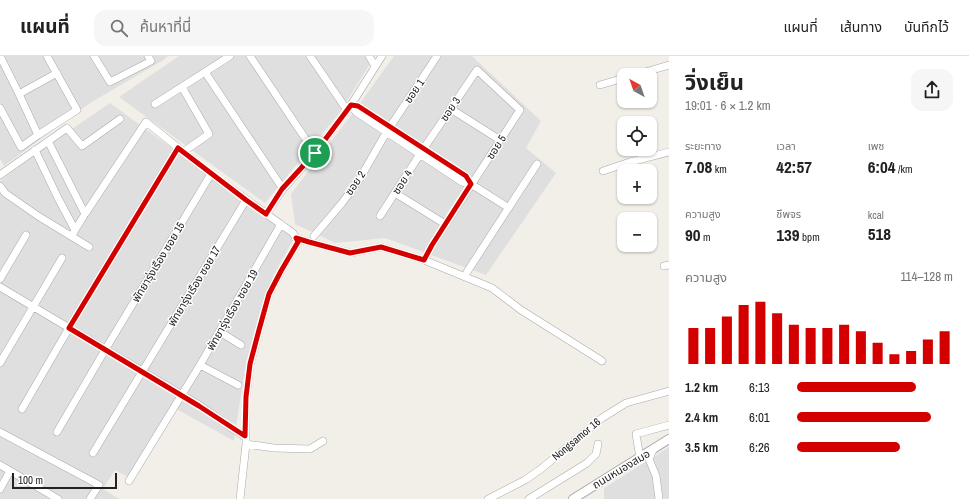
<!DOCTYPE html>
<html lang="th">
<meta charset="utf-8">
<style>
:root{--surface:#fff;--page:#f6f6f6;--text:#222;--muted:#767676;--line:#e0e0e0;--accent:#d40000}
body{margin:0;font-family:"Archivo Narrow","Noto Sans Thai",sans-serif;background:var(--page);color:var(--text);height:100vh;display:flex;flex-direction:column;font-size:15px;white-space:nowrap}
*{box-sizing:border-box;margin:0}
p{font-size:13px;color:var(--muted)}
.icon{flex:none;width:22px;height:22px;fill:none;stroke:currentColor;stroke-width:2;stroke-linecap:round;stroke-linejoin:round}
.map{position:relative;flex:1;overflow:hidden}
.panel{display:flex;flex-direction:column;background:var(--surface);width:300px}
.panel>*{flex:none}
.needle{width:26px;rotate:320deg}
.controls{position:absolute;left:617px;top:12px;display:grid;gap:8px}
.controls a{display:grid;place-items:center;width:40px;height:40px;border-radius:8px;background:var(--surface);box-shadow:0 1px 3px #0004;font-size:20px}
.scale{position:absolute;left:12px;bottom:10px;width:105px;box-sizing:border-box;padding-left:4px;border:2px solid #222;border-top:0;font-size:11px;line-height:14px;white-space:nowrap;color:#222;-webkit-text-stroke:3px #fff;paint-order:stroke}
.pin{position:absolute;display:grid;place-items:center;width:34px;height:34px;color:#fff;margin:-17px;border:2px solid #fff;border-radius:50%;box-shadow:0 1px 4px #0007}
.round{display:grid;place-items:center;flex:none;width:42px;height:42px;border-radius:12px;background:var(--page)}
.head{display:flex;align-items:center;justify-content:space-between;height:68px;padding:0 16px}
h1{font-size:22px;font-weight:700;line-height:30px}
.figures{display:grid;grid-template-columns:repeat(3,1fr);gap:6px;height:68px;padding:4px 16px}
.figures div{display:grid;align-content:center}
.figures b{font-size:17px;font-weight:700}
.figures small{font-size:11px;font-weight:400}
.figures p{font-size:11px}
.chart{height:112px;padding:8px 16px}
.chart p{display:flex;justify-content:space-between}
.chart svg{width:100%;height:72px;margin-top:4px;stroke:var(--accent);stroke-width:6}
ul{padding:0 16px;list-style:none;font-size:13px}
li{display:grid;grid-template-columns:64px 48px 1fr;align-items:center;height:30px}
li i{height:10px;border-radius:5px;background:var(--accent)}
header{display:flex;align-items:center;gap:24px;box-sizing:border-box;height:56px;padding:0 20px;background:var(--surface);border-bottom:1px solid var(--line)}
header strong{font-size:19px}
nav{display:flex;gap:22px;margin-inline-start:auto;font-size:14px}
.search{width:280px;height:36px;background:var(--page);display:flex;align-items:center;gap:10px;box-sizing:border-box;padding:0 14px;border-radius:12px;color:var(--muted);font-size:15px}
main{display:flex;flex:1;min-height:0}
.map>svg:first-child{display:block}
.residential{fill:#e0dfdf}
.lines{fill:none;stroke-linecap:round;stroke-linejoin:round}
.minor-casing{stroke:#a9a9a9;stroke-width:8}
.tertiary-casing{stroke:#a9a9a9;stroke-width:10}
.minor{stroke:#fff;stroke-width:7}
.tertiary{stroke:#fff;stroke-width:8}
.route-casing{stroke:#fff;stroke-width:8}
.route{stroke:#d40000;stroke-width:5}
.labels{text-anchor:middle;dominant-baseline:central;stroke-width:3;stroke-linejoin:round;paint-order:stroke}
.street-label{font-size:11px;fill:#222;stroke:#fff}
</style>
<header>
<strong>แผนที่</strong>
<div class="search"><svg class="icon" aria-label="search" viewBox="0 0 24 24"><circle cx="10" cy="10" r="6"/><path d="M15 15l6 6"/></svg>ค้นหาที่นี่</div>
<nav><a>แผนที่</a><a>เส้นทาง</a><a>บันทึกไว้</a></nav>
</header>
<main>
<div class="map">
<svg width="669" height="443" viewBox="0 0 669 443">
<rect width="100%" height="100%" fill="#f2efe9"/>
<path class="residential" d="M0 0H168L162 5 90 47 4 110 0 103Z
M179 0H375L340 56 265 147 119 41Z
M394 0H472L541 65 526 92 556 117 486 219 385 182 335 187 295 168 291 138 358 50Z
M110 47 294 182 273 220 256 268 245 312 234 385 173 351 128 421 115 414 103 433 119 443H0V125L44 92Z
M669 391V443H604V432Z"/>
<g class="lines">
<g class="minor-casing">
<path id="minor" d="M0 0 19 38 38 79
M94 0 110 26 151 5 148 0
M250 0 315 97
M310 0 347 54
M369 0 375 10
M205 16 283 133
M635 19 669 9
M600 29 624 22
M182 31 209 78 183 96
M19 38 57 17
M155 48 230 0
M351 49 356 56 462 126 471 128 509 152
M351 49 358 50 466 120 471 128
M0 52 21 91 38 79 77 54 47 0
M451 53 500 84
M48 85 85 158
M35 94 58 142 75 174
M603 115 630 106 669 96
M0 119 67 72 82 90 120 63
M0 130 5 137 38 160 89 191
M395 137 445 168
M266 158 283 133 315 97 351 49 382 0
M380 160 424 92 477 14 520 54 432 189 424 204
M72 180 75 174 85 158 146 66 211 118 293 177 298 186 281 215 269 238 259 274 250 309 246 341V388L240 443
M314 180 342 147 359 124 386 77 437 0
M296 182 309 186 351 197 381 191 424 204 492 232 521 254 602 305
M664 210 669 209
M467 216 537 108
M0 223 26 179
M0 231 199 349 245 381
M220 276 241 289
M0 307 62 202
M200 309 238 329
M22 353 69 272 178 92
M0 376 99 429 90 443
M57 376 105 294 211 118
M246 388 274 392 310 393 323 385
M653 394 649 403 656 420 659 443
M93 397 246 144
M640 402 636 378 669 369
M0 409 58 443
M129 425 200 309 281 168
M0 433 10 415
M488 443 525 424 541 413 602 362 626 347 669 335
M529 443 587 407 596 398 598 388"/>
</g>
<g class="tertiary-casing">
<path id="tertiary" d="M573 443 669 383"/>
</g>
<use href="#minor" class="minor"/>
<use href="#tertiary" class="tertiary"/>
</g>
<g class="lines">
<g class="route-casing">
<path id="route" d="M351 49 358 50 466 120 471 128 432 189 424 204 381 191 350 197 309 186 296 182 298 186 281 215 269 238 259 274 250 308 246 341 245 380 199 350 69 272 178 92 246 144 266 158 282 133 315 97Z"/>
</g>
<use href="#route" class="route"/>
</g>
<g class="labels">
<g class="street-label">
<text transform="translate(414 35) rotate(-56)">ซอย 1</text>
<text transform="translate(450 53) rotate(-56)">ซอย 3</text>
<text transform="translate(496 91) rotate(-57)">ซอย 5</text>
<text transform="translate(402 126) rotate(-57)">ซอย 4</text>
<text transform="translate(355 127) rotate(-55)">ซอย 2</text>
<text transform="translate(158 206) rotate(-59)">พัทยารุ่งเรือง ซอย 15</text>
<text transform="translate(194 230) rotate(-59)">พัทยารุ่งเรือง ซอย 17</text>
<text transform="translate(232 254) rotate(-60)">พัทยารุ่งเรือง ซอย 19</text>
<text transform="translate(576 383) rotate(-40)">Nongsamor 16</text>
<text transform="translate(621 413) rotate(-31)">ถนนหนองสมอ</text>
</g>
</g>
</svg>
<div class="controls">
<a><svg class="needle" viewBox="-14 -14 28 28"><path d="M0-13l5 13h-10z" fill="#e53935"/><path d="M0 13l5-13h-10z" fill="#767676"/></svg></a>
<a><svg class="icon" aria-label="locate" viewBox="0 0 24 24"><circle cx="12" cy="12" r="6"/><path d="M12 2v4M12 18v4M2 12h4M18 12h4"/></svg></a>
<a>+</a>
<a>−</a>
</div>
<div class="scale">100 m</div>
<div class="pin" style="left:315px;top:97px;background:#1e9e55"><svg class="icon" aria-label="arrive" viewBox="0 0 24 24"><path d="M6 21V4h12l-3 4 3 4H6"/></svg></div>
</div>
<section class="panel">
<div class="head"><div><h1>วิ่งเย็น</h1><p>19:01 · 6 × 1.2 km</p></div><a class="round"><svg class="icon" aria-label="share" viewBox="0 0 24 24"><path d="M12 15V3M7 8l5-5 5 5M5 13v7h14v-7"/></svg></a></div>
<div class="figures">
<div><p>ระยะทาง</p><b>7.08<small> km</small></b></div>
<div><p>เวลา</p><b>42:57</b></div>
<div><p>เพซ</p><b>6:04<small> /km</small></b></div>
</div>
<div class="figures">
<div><p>ความสูง</p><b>90<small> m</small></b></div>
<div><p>ชีพจร</p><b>139<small> bpm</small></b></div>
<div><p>kcal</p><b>518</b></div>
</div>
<div class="chart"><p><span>ความสูง</span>114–128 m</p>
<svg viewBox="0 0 160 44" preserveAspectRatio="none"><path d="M5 44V22M15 44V22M25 44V15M35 44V8M45 44V6M55 44V13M65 44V20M75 44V22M85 44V22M95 44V20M105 44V24M115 44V31M125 44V38M135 44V36M145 44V29M155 44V24"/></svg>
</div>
<ul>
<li><b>1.2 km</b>6:13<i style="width:76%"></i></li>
<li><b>2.4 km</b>6:01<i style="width:86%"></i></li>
<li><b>3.5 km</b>6:26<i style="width:66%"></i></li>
</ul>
</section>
</main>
